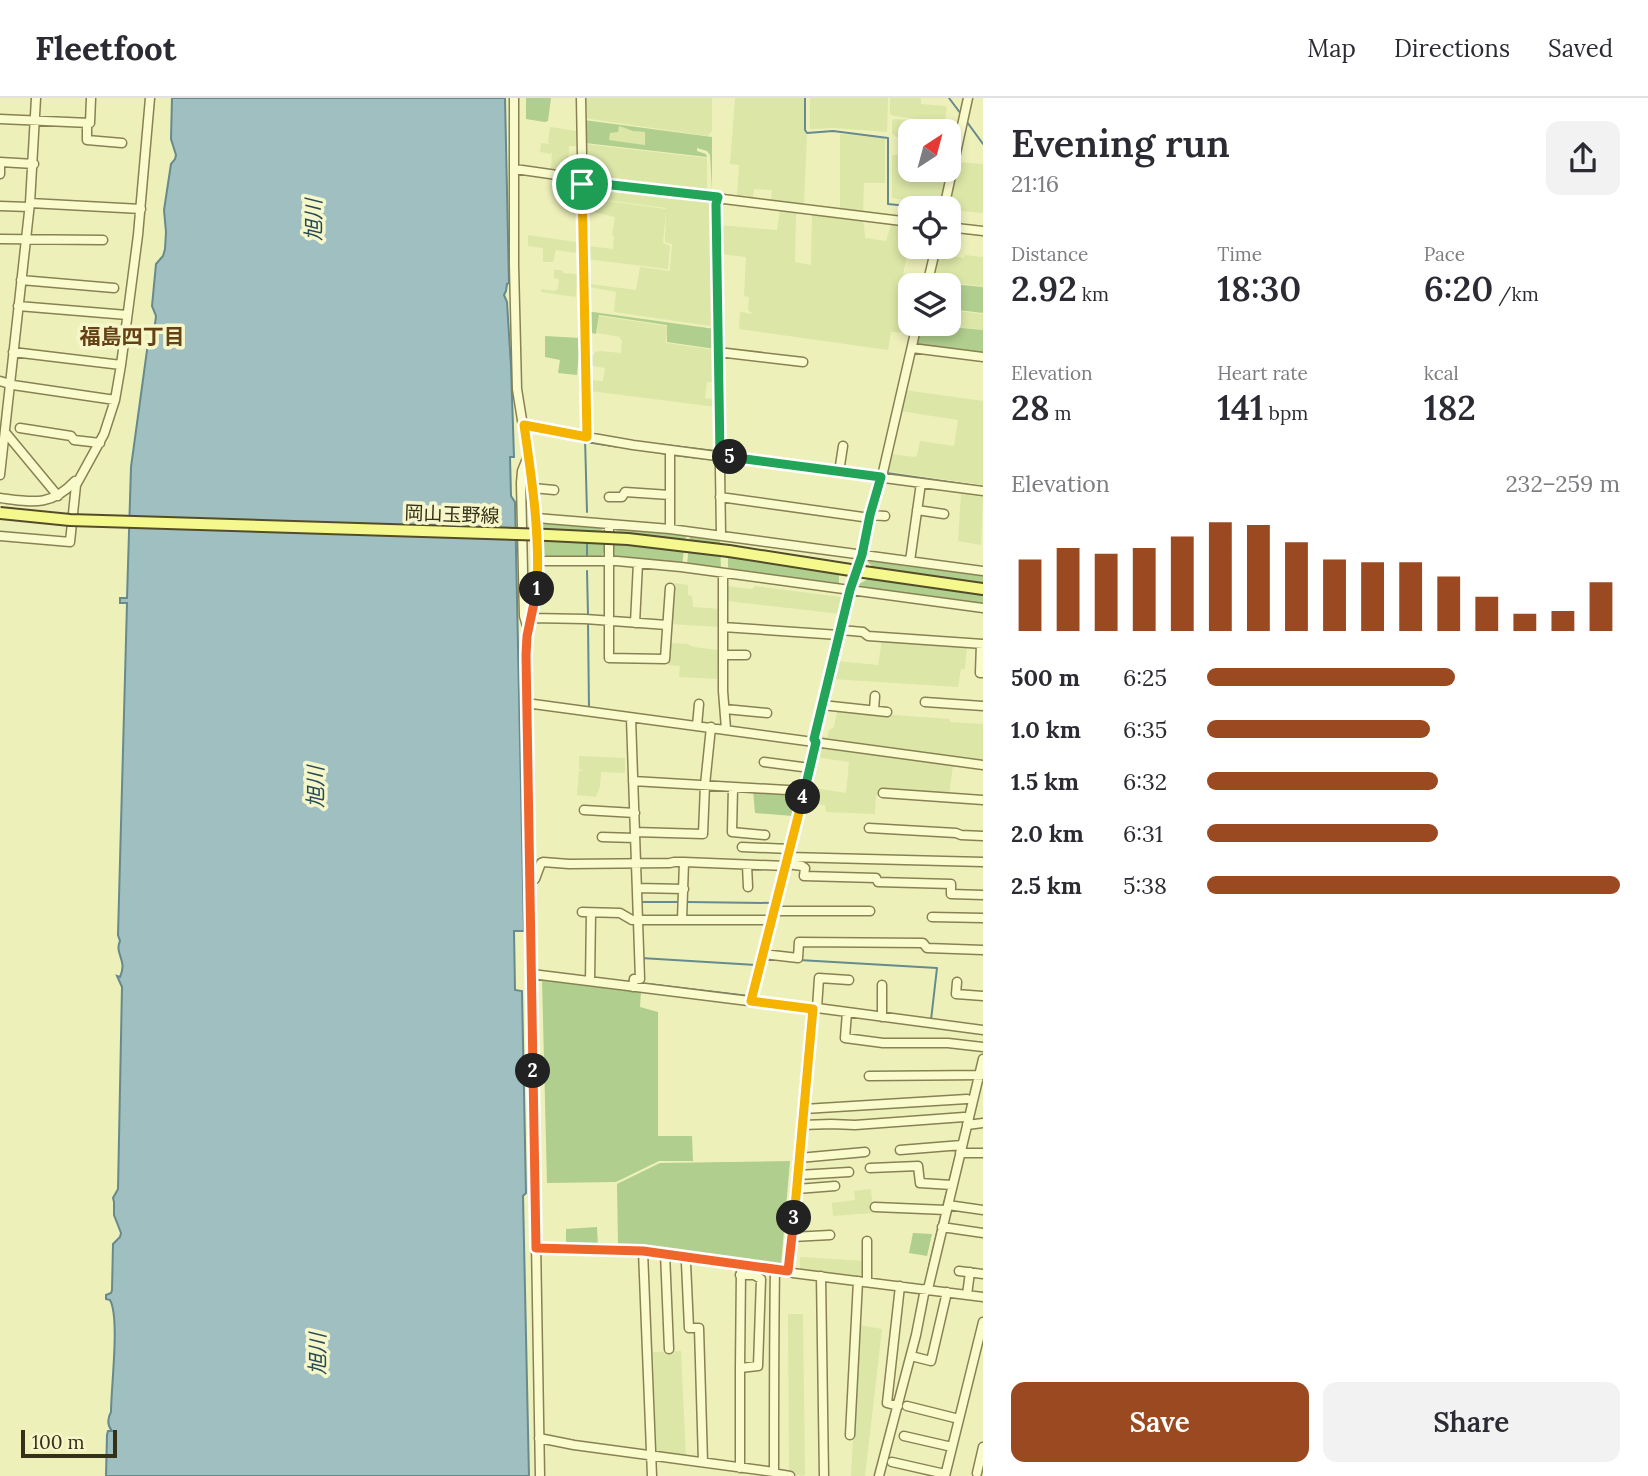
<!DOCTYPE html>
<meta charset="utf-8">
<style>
:root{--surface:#fff;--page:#f2f2f3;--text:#2b2b33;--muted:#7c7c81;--line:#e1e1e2;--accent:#9a4920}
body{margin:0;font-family:Lora,"Noto Sans JP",serif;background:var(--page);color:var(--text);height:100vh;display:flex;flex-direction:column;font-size:26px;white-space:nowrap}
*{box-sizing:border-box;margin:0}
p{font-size:23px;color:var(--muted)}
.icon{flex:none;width:38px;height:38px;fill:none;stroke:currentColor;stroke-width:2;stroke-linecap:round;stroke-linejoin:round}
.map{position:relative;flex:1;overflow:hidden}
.details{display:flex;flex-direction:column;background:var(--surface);width:665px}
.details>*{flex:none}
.needle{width:46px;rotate:36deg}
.tools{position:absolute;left:898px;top:21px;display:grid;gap:14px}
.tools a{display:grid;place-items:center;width:63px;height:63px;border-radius:14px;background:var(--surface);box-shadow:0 4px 10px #0003;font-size:35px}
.scale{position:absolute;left:21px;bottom:18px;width:96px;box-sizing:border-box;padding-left:7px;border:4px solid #353119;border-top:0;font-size:19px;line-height:24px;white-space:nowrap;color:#353119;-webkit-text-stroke:5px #f5f7ca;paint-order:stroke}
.pin{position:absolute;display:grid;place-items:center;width:60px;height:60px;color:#fff;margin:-30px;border:4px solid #fff;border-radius:50%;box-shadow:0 2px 7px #0007}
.km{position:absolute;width:35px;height:35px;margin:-18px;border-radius:50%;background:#222;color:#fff;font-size:19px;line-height:35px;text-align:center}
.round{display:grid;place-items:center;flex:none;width:74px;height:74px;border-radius:14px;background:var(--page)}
.head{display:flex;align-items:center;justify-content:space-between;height:119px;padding:0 28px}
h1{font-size:38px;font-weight:600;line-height:52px}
.figures{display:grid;grid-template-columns:repeat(3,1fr);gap:10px;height:119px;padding:7px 28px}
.figures div{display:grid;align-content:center}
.figures b{font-size:35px;font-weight:600}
.figures small{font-size:19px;font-weight:400}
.figures p{font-size:19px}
.chart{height:196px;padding:14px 28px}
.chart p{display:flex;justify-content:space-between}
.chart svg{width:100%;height:126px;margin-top:7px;stroke:var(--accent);stroke-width:6}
.button{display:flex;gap:14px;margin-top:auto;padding:14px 28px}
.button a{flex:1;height:80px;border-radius:14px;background:var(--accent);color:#fff;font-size:28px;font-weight:600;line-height:80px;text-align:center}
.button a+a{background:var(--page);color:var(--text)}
ul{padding:0 28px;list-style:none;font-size:23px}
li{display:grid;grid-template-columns:112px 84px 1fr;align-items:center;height:52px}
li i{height:18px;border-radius:9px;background:var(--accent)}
header{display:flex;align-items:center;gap:42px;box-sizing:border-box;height:98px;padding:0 35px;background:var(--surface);border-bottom:2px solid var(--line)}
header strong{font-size:33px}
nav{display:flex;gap:38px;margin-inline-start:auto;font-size:24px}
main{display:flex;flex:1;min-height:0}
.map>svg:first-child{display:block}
.farmland{fill:#dbe6a7}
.green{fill:#b0ce8e;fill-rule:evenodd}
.water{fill:#9fbfc0;stroke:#668a8e;stroke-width:2}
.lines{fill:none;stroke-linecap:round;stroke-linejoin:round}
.stream{stroke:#668a8e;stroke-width:2}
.minor-casing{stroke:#888153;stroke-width:11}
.major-casing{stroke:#544c28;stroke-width:14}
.minor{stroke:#f9fbcd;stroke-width:8}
.major{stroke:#f4f88d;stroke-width:10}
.major-bridge-casing{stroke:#544c28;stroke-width:14;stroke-linecap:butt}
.major-bridge{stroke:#f4f88d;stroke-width:10}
.split-1-casing{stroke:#fff;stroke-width:14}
.split-2-casing{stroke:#fff;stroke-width:14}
.split-3-casing{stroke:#fff;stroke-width:14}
.split-4-casing{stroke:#fff;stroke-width:14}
.split-5-casing{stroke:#fff;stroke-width:14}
.split-6-casing{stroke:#fff;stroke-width:14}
.split-1{stroke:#f5b400;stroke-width:9}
.split-2{stroke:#f0652b;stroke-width:9}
.split-3{stroke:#f0652b;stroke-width:9}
.split-4{stroke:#f5b400;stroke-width:9}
.split-5{stroke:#22a559;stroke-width:9}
.split-6{stroke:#22a559;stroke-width:9}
.labels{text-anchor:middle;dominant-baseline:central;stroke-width:7;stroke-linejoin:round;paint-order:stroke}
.street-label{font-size:19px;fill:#353119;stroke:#f5f7ca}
.water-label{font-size:21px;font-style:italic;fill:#274956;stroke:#f5f7ca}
.neighbourhood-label{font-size:21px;font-weight:bold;fill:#654216;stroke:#f5f7ca}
</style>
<header>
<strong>Fleetfoot</strong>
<nav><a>Map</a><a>Directions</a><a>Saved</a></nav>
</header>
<main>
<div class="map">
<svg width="983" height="1378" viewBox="0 0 983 1378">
<rect width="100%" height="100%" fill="#eef0ba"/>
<path class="farmland" d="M583 0H712V33L708 38 583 20Z
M735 0H804V33L807 37 804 106 771 103 772 92 754 91 753 100 745 97 744 99 737 98 739 67 730 66Z
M810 0H888L887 34 834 30 810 31Z
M890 0H921V6L945 8 947 10 945 22 944 24 894 18 890 16Z
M896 21 933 26 932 33H910V41L897 39 892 36V22Z
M619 28 633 33 646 34 645 40 647 34 653 35 652 48 609 42 610 34 614 33Z
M550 29 576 33V48H569L568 70 574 72V77L551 74 552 50 551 56 540 54 541 45 551 46 548 45Z
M840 36 885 40V85H864L863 114 840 110Z
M584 46 707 60V95L590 81 585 79Z
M908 48H910V72H933L934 76 949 78 942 107 892 100V57H901L906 54Z
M958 64 983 66V115L949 112 947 110Z
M584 89 713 104 714 203 713 222 710 228 614 214 616 194 590 189V186L636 192 640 169 670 173 672 146 665 144 666 110 584 99Z
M584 100 666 111 663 145 670 148 668 171 586 161 587 150 589 148 613 151 614 138 612 137 615 119 589 113 585 108Z
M780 112 796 114 795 164 811 167 812 118 814 116 862 123 864 126 865 140 886 143 891 127 910 129V149H928L925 156 908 152 903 176 915 178 913 187H910V226H912L909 235 891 234 888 252 739 231 740 214 753 216 748 212 749 199 744 198 746 159 719 156V127L777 132Z
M528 137 576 144 577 151 575 155 556 152 553 164H543V150L528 148Z
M939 157 964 160 965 157 983 159V188L931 183 936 160H938Z
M554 172H562L563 175 577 176 576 196 575 199 541 194V191L554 193 558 191 559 181 554 180Z
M949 212 983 216V232L933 226H948Z
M599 218 667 228 666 245 715 252 716 284H707L705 300 716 302V309L590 293 588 282 603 283 605 270 588 267V258L594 257 595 254 600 253 621 255 622 242 620 241V239L597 235Z
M904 292 983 303V387L885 373 890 356 915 359 917 357 920 343 954 348 958 322 900 313Z
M961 396 983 399 981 447 958 443Z
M673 485 688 487V497L692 498 693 509 720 511V529L670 526Z
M726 488 752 491 755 488 841 499 843 502 841 516 726 503Z
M882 542 967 548 965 571H961L958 589 832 581 837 563 878 567Z
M669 545 688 546 693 549 719 552 717 581 679 579 680 568 668 567Z
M837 613 950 621V624L983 626V664L818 641 819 638 827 639 829 632 834 629Z
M819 649 953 667 949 697 880 692V697L876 698 875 716 826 714 825 707 804 705 808 689 846 695 849 664 815 659 818 650Z
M579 658 625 660V674L623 675 601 674 600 688 596 699 577 697 579 673H584L579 671Z
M871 1091 873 1115 833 1118 832 1105 855 1102 854 1093Z
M800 1159 866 1163 865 1180 800 1171Z
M788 1216H803L805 1377 802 1378 789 1376Z
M859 1227 882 1231 865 1378H851Z
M681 1253 686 1360 656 1355 653 1254Z"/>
<path class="green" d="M526 0H551L548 23 545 24 526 21Z
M584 22 712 39V92L710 57 707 53 697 50V53L706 56 707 59 585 45ZM619 28 633 33 645 34V47L609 42 610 35 618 34Z
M931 184 983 189V215L949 211 948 187H931Z
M586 213 715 231V251L667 244V227L599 217 596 236 587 234Z
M920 226 983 232V256L915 247Z
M545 238 580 240 581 255H579L577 277 558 275 560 262 545 259Z
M546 425 600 429C607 436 607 452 601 459L548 460 543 455V427Z
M621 429 686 437 682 467 618 461C608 456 613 443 614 434Z
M690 437 720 441 721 473 687 467Z
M728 457C765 462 803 467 839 477V487L728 472Z
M869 460 983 475V487L929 480 873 469 868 464Z
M868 481 983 496V508L857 489 859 486Z
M753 692 799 694 793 718 755 715Z
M542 881 641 893 640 909 658 914V1038H692L693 1063H659L616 1084 547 1085Z
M790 1063 781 1167 643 1149 618 1148 617 1086 660 1065Z
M597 1129 598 1149 566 1147V1131Z
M913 1135 932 1136 927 1158 909 1155Z"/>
<path class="water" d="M172 0H505L509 185 507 186 506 193 504 197 507 204 511 268 514 359H510L511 398 515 404 524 833H514L515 892 522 893 526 1095 523 1098 529 1378H106L107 1337 108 1333H112C108 1328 107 1321 111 1314 111 1289 120 1220 110 1202L106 1201V1197L111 1195 112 1192 113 1146 120 1139 121 1135 114 1117V1104L113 1100 118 1091 122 889 117 878 120 879C128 862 114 856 120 843L118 837 127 505H120V500H127L131 369 148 245 153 238 155 226 156 218 152 208 156 166 163 158 165 151 166 134 164 112 171 66 175 61 176 57 171 41Z"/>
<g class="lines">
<path class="stream" d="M805 0V32L807 35 833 33 888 40V106L917 109 918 105 941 109
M949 0 961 16
M967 24 983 46
M948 133 983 137
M585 340 587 414
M586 344 619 349
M657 346 715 353
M649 353 667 356
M724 353 836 369
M673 357 716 362
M842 370 878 374
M887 375 983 389
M953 393 983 397
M587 444V458
M587 473 588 517
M588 523 589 612
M639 804H679
M687 804 773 805
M641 860 756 867
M799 862 937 870 931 922
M640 885 749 898
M755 899 808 906
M949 1084 958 1049
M943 1108 948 1090
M720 1167 739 1169
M744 1170 773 1174
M928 1173 942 1114
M883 1378 889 1356"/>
<g class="minor-casing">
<path id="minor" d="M514 0V167L517 291 533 390 538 450 537 490 527 538 526 557 540 1378
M581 0 587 339
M0 21 90 25 91 0
M87 25V42L122 45
M0 64 34 66
M515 71 578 80 594 85 910 124
M0 76V64
M717 99 716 106 721 437
M30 105 141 111
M0 108 29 109
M944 110 968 0
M948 129 983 133
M0 141 103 142
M21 182 114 190
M927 187 936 149
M18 208 127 217
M912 250 983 259
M13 254 121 267
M718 254 803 264
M0 283 13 287 115 302
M524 328 633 347 983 393
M20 330 71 338 74 342 100 345
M5 334 58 398
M670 352V431
M839 374 843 348
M0 377 30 105 36 0
M533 390 554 392
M609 399H622L625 394 670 397
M720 399 870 420
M0 400C32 404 51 409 75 383
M917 412 944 416
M870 417 885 418
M536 420 670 431 983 473
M609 426V560L665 561 670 490
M0 438 70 444 76 387 104 336 115 302 121 267 138 137 150 0
M538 463H617L681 469 983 510
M910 463 921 385
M723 475V593L726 631
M531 520 585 521 667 527
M635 525 638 465
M723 529 839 537
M528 531 524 518 521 385 522 373 528 358
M841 532 863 534 868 538 983 546
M981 546 980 575H983
M724 557H746
M925 604 983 608
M526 605 983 667
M822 607 887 614
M725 611 767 615
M874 612 875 598
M631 620 640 881H634L633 889
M697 628 699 606
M764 664 810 670
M633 683 804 693
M733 689 732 734 765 737
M883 695 983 702
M584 712 635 715
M869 730 956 735 961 737 983 738
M635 734 703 736 705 687 711 629
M602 739 635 740
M742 749 790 751
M788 759 983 764
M684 764 786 768
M787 766 802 768 805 770 804 778 876 780 878 784 951 786V796L983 797
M747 767 748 789
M529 782 535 781 541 765 543 764 569 766 670 765 674 764H684L682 822
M637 790 684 791
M774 813H870
M582 814 620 815 632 822H772
M932 819 983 820
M763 856 798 860 799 844 923 845 927 850 983 852
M532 876 805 910H817L983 932
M590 883 591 815
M957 884 956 896 983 898
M751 903 787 766 816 644 814 641 850 492 862 457 870 420 883 374 917 226
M817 910 819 880 849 882
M847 914 845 940 883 945H948L983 949
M882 919V887
M869 978 983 977
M804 1011 967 1001
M802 1027 831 1026 855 1027 964 1019 969 1020
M967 1027 983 1025
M900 1052 962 1047
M960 1055H983
M799 1060 865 1054
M870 1070 918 1068 920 1085 952 1087
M798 1077 849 1074
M797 1091 835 1088
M948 1107 983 1112
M875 1109 946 1112
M942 1129 983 1135
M792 1139 830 1137
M536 1150 643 1153 775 1170 793 1175 983 1199
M643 1153 652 1378
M665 1155 669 1251
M688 1158 686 1165 689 1230H699L703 1364
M788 1173 812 910
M959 1173 983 1176
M821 1178 824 1378
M867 1184V1143
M928 1191 983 961
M967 1197 970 1174
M911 1258 931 1263 947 1194
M740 1270 741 1172
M898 1308 887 1305 900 1188
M907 1308 959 1321
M850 1337 858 1183
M904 1338 952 1349
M539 1340 574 1347 774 1374 778 1376 790 1378
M892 1364 945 1376
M740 1370V1270L758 1268 761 1181 754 1177H740
M774 1374C774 1306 774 1238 775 1170
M977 1375 983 1349
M879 1378 916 1237 925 1191
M945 1378 983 1224"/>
</g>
<g class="major-casing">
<path id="major" d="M729 453 857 473 983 491"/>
</g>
<use href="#minor" class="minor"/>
<use href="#major" class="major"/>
<g class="major-bridge-casing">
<path id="major-bridge" d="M0 415 70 422 548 437 628 441 729 453"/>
</g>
<use href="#major-bridge" class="major-bridge"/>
</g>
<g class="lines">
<g class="split-1-casing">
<path id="split-1" d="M537 491C540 436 532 382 524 327L587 339 582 86"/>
</g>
<g class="split-2-casing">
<path id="split-2" d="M533 973 526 557 527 538 537 491"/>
</g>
<g class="split-3-casing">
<path id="split-3" d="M533 973 536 1150 643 1153 788 1173 794 1120"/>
</g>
<g class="split-4-casing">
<path id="split-4" d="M794 1120 813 911 751 903 803 699"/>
</g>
<g class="split-5-casing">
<path id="split-5" d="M730 359 881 379 870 417 862 457 850 492 814 641 816 644 803 699"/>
</g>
<g class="split-6-casing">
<path id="split-6" d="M582 86V82L594 85 718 99 716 106 720 357 730 359"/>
</g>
<use href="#split-1" class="split-1"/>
<use href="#split-2" class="split-2"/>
<use href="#split-3" class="split-3"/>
<use href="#split-4" class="split-4"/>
<use href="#split-5" class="split-5"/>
<use href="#split-6" class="split-6"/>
</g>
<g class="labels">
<g class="street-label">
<text transform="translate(452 416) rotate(2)">岡山玉野線</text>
</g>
<g class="water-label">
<text transform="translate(313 122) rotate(-90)">旭川</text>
<text transform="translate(315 689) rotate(-90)">旭川</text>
<text transform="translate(317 1256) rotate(-90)">旭川</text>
</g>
<g class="neighbourhood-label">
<text x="132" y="238">福島四丁目</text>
</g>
</g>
</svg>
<div class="tools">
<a><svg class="needle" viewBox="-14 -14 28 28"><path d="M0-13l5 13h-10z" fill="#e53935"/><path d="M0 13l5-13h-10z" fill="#7c7c81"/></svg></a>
<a><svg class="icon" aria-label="locate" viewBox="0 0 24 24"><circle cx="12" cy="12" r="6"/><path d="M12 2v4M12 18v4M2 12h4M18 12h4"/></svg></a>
<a><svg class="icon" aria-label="layers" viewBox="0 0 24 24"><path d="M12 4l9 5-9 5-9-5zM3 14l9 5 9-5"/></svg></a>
</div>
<div class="scale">100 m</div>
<div class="pin" style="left:582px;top:86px;background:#1e9e55"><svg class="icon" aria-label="arrive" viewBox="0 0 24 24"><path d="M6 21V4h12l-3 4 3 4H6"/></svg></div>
<b class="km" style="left:537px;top:491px">1</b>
<b class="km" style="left:533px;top:973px">2</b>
<b class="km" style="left:794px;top:1120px">3</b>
<b class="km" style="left:803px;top:699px">4</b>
<b class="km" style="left:730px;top:359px">5</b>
</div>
<section class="details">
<div class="head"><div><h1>Evening run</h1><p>21:16</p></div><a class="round"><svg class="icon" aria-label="share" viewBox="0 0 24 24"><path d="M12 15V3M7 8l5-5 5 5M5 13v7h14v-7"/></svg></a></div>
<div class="figures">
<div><p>Distance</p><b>2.92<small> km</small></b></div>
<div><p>Time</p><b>18:30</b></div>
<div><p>Pace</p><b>6:20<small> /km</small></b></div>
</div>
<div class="figures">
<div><p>Elevation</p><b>28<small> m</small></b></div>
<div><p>Heart rate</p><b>141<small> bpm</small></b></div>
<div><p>kcal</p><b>182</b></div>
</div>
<div class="chart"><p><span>Elevation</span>232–259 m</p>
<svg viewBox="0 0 160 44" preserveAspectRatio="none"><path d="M5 44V19M15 44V15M25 44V17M35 44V15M45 44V11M55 44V6M65 44V7M75 44V13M85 44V19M95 44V20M105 44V20M115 44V25M125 44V32M135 44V38M145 44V37M155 44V27"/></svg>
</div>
<ul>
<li><b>500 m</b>6:25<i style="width:60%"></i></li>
<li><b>1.0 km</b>6:35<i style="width:54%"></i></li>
<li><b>1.5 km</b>6:32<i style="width:56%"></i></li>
<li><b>2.0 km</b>6:31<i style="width:56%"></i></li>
<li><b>2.5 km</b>5:38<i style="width:100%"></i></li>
</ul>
<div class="button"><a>Save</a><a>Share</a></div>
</section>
</main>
